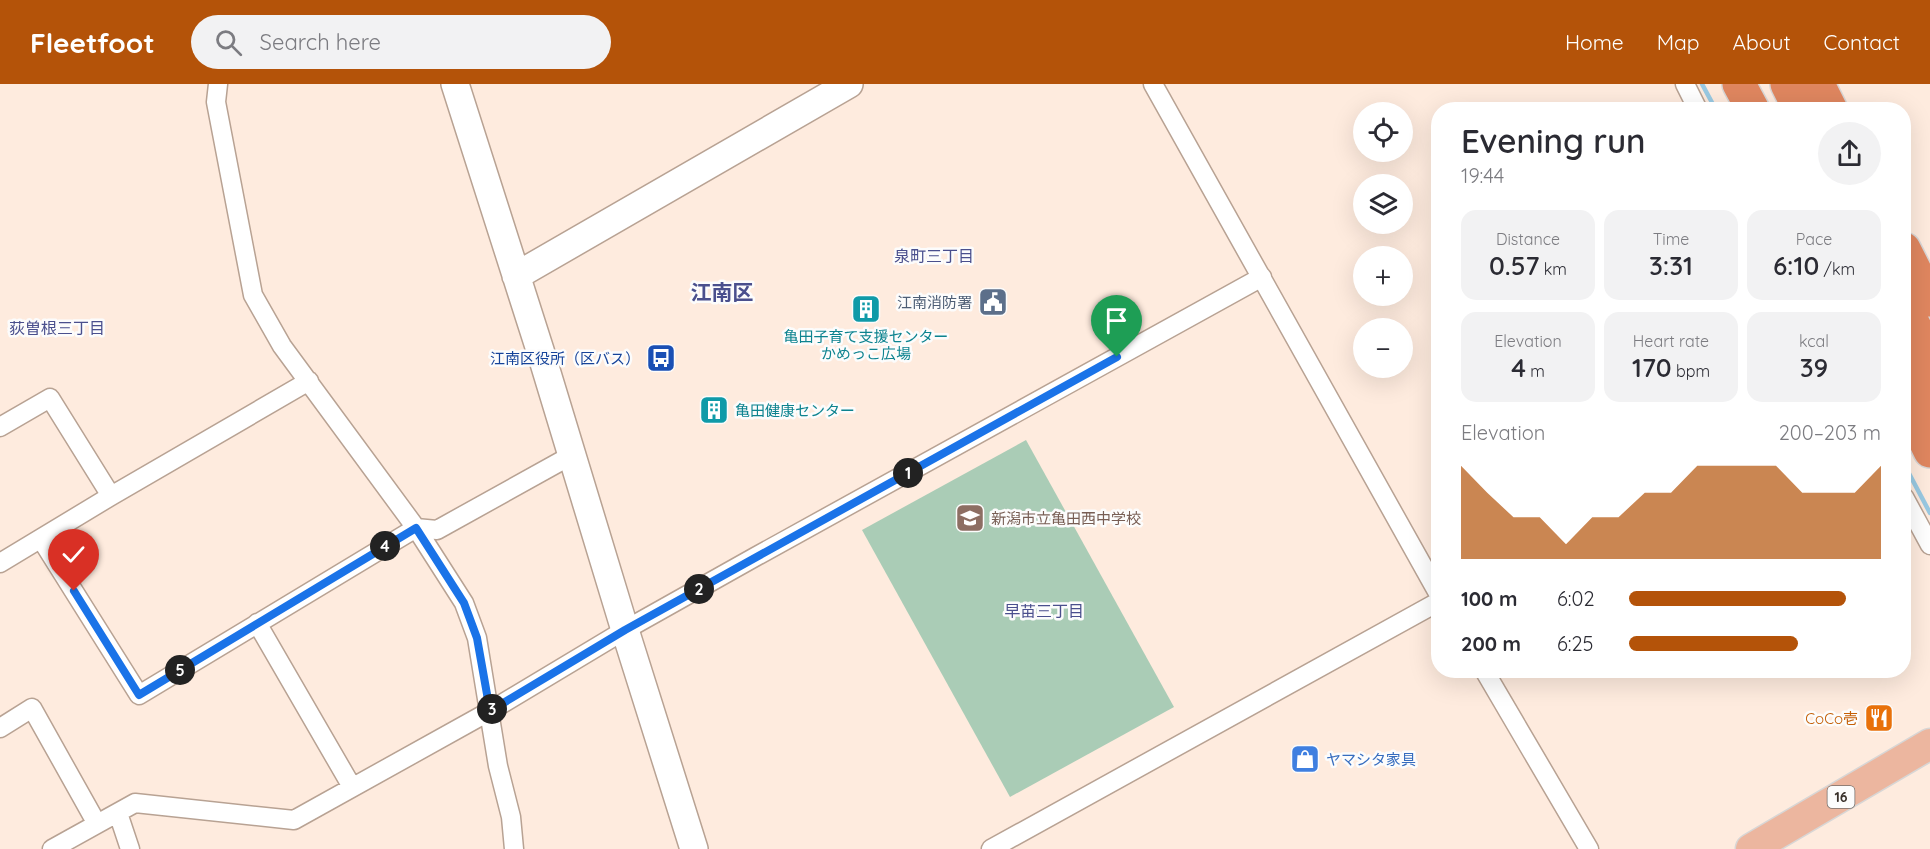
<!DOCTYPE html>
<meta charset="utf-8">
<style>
:root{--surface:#fff;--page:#f2f2f3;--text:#2b2b33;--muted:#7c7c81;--accent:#b45309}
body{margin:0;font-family:Quicksand,"Noto Sans JP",sans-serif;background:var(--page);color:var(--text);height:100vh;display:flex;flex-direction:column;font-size:22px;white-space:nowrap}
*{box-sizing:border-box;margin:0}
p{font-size:20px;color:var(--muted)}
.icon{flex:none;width:33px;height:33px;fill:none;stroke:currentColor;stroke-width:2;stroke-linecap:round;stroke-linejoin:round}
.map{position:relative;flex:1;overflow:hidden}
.drawer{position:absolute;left:1431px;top:18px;width:480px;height:576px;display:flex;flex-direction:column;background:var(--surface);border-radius:24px;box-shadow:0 6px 24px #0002}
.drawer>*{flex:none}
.buttons{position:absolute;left:1353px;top:18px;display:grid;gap:12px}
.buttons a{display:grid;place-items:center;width:60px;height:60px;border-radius:50%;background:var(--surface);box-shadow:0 6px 24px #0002;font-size:30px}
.pin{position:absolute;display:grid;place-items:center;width:51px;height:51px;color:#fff;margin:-62px -26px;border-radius:50% 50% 50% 0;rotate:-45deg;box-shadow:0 0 6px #0007}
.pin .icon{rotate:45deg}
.km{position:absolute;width:30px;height:30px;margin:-15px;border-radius:50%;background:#222;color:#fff;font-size:16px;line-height:30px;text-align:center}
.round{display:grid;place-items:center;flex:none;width:63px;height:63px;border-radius:32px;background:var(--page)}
.overview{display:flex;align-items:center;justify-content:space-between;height:102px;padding:0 30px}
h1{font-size:33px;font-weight:600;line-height:45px}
.stats{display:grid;grid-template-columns:repeat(3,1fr);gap:9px;height:102px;padding:6px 30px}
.stats div{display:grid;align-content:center;border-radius:15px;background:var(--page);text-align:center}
.stats b{font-size:26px;font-weight:600}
.stats small{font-size:16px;font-weight:400}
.stats p{font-size:16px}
.chart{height:168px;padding:12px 30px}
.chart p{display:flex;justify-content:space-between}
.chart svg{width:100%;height:108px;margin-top:6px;fill:var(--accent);opacity:.7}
ul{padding:0 30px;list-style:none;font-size:20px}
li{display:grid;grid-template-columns:96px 72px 1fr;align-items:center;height:45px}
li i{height:15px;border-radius:8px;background:var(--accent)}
header{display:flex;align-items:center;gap:36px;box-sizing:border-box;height:84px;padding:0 30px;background:var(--accent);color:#fff}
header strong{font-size:28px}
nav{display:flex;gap:33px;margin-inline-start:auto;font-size:21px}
.search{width:420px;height:54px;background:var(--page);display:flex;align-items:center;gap:15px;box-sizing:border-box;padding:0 21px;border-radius:33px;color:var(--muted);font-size:22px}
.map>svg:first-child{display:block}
.green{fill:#aaccb6}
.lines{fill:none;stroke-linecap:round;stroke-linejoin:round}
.stream{stroke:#99c9e2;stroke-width:4.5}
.street-casing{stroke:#b8a293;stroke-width:21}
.secondary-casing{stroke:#b8a293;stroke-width:30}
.primary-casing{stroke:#d8d6d5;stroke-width:33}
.highway-casing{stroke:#d8d6d5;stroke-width:36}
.street{stroke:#fff;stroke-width:18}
.secondary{stroke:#fff;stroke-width:27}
.primary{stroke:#ecb69f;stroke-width:30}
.highway{stroke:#df865f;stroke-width:33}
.route-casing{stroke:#fff;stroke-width:12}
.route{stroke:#1a73e8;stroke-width:8}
.labels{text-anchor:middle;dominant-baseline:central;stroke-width:5;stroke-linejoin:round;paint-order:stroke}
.shield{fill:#fcfcfc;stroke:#746e6a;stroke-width:1.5}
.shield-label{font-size:14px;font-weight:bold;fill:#3a312b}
.service-label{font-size:15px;fill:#4e5e75;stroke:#fcfcfc;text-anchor:end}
.culture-label{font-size:15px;fill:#0d838f;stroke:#fcfcfc}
.transit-label{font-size:15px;fill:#164399;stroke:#fcfcfc;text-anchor:end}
.education-label{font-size:15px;fill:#785e54;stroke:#fcfcfc;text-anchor:start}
.food-label{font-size:15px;fill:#c56008;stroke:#fcfcfc;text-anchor:end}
.shop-label{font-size:15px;fill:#366cbe;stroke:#fcfcfc;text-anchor:start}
.neighbourhood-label{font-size:16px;fill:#4a4f8d;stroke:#fcfcfc}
.district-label{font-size:21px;font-weight:bold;fill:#4a4f8d;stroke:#fcfcfc}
</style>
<header>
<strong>Fleetfoot</strong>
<div class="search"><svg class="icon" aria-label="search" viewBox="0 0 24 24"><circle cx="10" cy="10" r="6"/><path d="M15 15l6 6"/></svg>Search here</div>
<nav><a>Home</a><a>Map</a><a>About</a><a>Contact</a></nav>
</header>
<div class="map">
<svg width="1930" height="765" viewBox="0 0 1930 765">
<rect width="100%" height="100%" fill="#feebde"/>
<path class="green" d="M1026 356 1174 623 1010 713 862 446Z"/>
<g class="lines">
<path class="stream" d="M1702 0 1716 26
M1904 380 1930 429"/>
<g class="street-casing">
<path id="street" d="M218 0 216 18 253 211 282 262 416 444 464 519 477 554 498 682 511 733 514 765
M1153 0 1438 509
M1685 0 1698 26
M0 343 50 314 111 412
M1904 413 1930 461
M41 455 139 611 416 444 437 446 572 371
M0 479 111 412 309 297
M257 539 352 703
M1484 586 1589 765
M0 644 32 624 97 740
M118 729 130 765
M52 765 135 719 294 736 490 627 625 546 755 473 1262 193
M991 765 1438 518"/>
</g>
<g class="secondary-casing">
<path id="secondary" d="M455 0 540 266 625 546 694 765
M516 192 849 0"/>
</g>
<g class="primary-casing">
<path id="primary" d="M1751 765 1930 660"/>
</g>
<g class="highway-casing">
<path id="highway" d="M1739 0 1753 26
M1787 0 1800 26
M1818 0 1831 26
M1904 165 1930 216
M1904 222 1930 272
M1904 272 1930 322
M1904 314 1930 367"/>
</g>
<use href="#street" class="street"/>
<use href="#secondary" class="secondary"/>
<use href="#primary" class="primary"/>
<use href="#highway" class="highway"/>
</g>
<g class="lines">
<g class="route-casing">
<path id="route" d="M74 507 139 611 416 444 464 519 477 554 490 627 625 546 1117 273"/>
</g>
<use href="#route" class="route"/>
</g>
<defs>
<g id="civic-square" transform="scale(1.5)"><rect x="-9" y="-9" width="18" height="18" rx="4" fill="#5c6f8a" stroke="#fcfcfc"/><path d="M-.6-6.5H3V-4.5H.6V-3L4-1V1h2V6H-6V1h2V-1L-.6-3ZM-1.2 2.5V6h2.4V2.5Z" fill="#fff"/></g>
<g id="building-square" transform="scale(1.5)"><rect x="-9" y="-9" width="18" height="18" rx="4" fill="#0f9aa8" stroke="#fcfcfc"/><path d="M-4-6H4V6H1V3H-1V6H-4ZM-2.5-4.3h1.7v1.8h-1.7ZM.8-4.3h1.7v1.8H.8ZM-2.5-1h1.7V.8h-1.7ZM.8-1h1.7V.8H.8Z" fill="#fff"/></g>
<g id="bus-square" transform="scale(1.5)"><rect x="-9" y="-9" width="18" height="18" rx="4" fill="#1a4fb4" stroke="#fcfcfc"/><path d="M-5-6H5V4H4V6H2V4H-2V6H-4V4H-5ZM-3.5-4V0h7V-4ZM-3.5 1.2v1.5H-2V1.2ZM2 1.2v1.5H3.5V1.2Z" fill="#fff"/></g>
<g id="school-square" transform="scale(1.5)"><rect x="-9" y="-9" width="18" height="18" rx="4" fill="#8d6e63" stroke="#fcfcfc"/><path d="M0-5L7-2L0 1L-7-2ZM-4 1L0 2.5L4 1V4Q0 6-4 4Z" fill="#fff"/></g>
<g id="restaurant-square" transform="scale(1.5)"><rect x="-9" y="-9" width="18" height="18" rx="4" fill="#e8710a" stroke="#fcfcfc"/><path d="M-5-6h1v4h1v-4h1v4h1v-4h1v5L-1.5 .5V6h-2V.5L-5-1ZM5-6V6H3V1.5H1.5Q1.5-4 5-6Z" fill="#fff"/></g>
<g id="shop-square" transform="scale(1.5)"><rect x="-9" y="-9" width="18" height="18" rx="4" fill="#3f7fe0" stroke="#fcfcfc"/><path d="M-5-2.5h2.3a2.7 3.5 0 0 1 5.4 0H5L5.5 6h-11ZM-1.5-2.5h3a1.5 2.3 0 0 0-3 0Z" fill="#fff"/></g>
</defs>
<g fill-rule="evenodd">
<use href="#civic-square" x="993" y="218"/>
<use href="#building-square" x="866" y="225"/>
<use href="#bus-square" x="661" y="274"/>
<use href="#building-square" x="714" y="326"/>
<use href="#school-square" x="970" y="434"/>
<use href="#restaurant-square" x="1879" y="634"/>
<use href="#shop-square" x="1305" y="675"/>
</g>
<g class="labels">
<rect class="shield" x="1827.5" y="702" width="27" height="22" rx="4.5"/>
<g class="shield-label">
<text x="1841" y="713">16</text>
</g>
<g class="service-label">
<text x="972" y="218">江南消防署</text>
</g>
<g class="culture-label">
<text x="866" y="252">亀田子育て支援センター<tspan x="866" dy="17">かめっこ広場</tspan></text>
<text x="735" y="326" text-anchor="start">亀田健康センター</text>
</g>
<g class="transit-label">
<text x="640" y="274">江南区役所（区バス）</text>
</g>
<g class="education-label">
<text x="991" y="434">新潟市立亀田西中学校</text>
</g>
<g class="food-label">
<text x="1858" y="634">CoCo壱</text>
</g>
<g class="shop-label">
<text x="1326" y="675">ヤマシタ家具</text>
</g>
<g class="neighbourhood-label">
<text x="934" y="172">泉町三丁目</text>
<text x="57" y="244">荻曽根三丁目</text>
<text x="1044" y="527">早苗三丁目</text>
</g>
<g class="district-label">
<text x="722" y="208">江南区</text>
</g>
</g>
</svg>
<div class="buttons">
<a><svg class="icon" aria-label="locate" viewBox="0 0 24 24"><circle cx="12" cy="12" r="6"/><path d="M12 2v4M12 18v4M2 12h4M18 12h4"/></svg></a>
<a><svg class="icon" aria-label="layers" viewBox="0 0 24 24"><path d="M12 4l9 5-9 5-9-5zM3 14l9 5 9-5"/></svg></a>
<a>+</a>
<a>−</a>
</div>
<div class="pin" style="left:1117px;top:273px;background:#1e9e55"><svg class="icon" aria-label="arrive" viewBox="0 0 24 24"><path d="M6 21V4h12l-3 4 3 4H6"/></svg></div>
<div class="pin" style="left:74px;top:507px;background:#d93025"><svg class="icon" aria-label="check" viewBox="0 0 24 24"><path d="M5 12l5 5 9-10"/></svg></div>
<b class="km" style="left:908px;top:389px">1</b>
<b class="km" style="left:699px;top:505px">2</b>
<b class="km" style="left:492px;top:625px">3</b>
<b class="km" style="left:385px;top:462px">4</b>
<b class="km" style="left:180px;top:586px">5</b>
<section class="drawer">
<div class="overview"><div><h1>Evening run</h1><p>19:44</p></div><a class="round"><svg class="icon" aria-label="share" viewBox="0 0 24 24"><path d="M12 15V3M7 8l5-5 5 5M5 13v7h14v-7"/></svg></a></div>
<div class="stats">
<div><p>Distance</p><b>0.57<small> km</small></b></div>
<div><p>Time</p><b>3:31</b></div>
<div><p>Pace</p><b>6:10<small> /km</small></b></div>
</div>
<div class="stats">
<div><p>Elevation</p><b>4<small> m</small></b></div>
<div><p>Heart rate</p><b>170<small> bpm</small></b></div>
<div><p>kcal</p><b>39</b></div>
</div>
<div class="chart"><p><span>Elevation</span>200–203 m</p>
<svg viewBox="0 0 160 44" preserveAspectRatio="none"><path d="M0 44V6L10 17L20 27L30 27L40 38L50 27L60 27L70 17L80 17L90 6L100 6L110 6L120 6L130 17L140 17L150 17L160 6V44z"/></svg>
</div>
<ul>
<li><b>100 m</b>6:02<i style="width:86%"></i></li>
<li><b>200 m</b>6:25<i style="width:67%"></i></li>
</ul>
</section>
</div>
